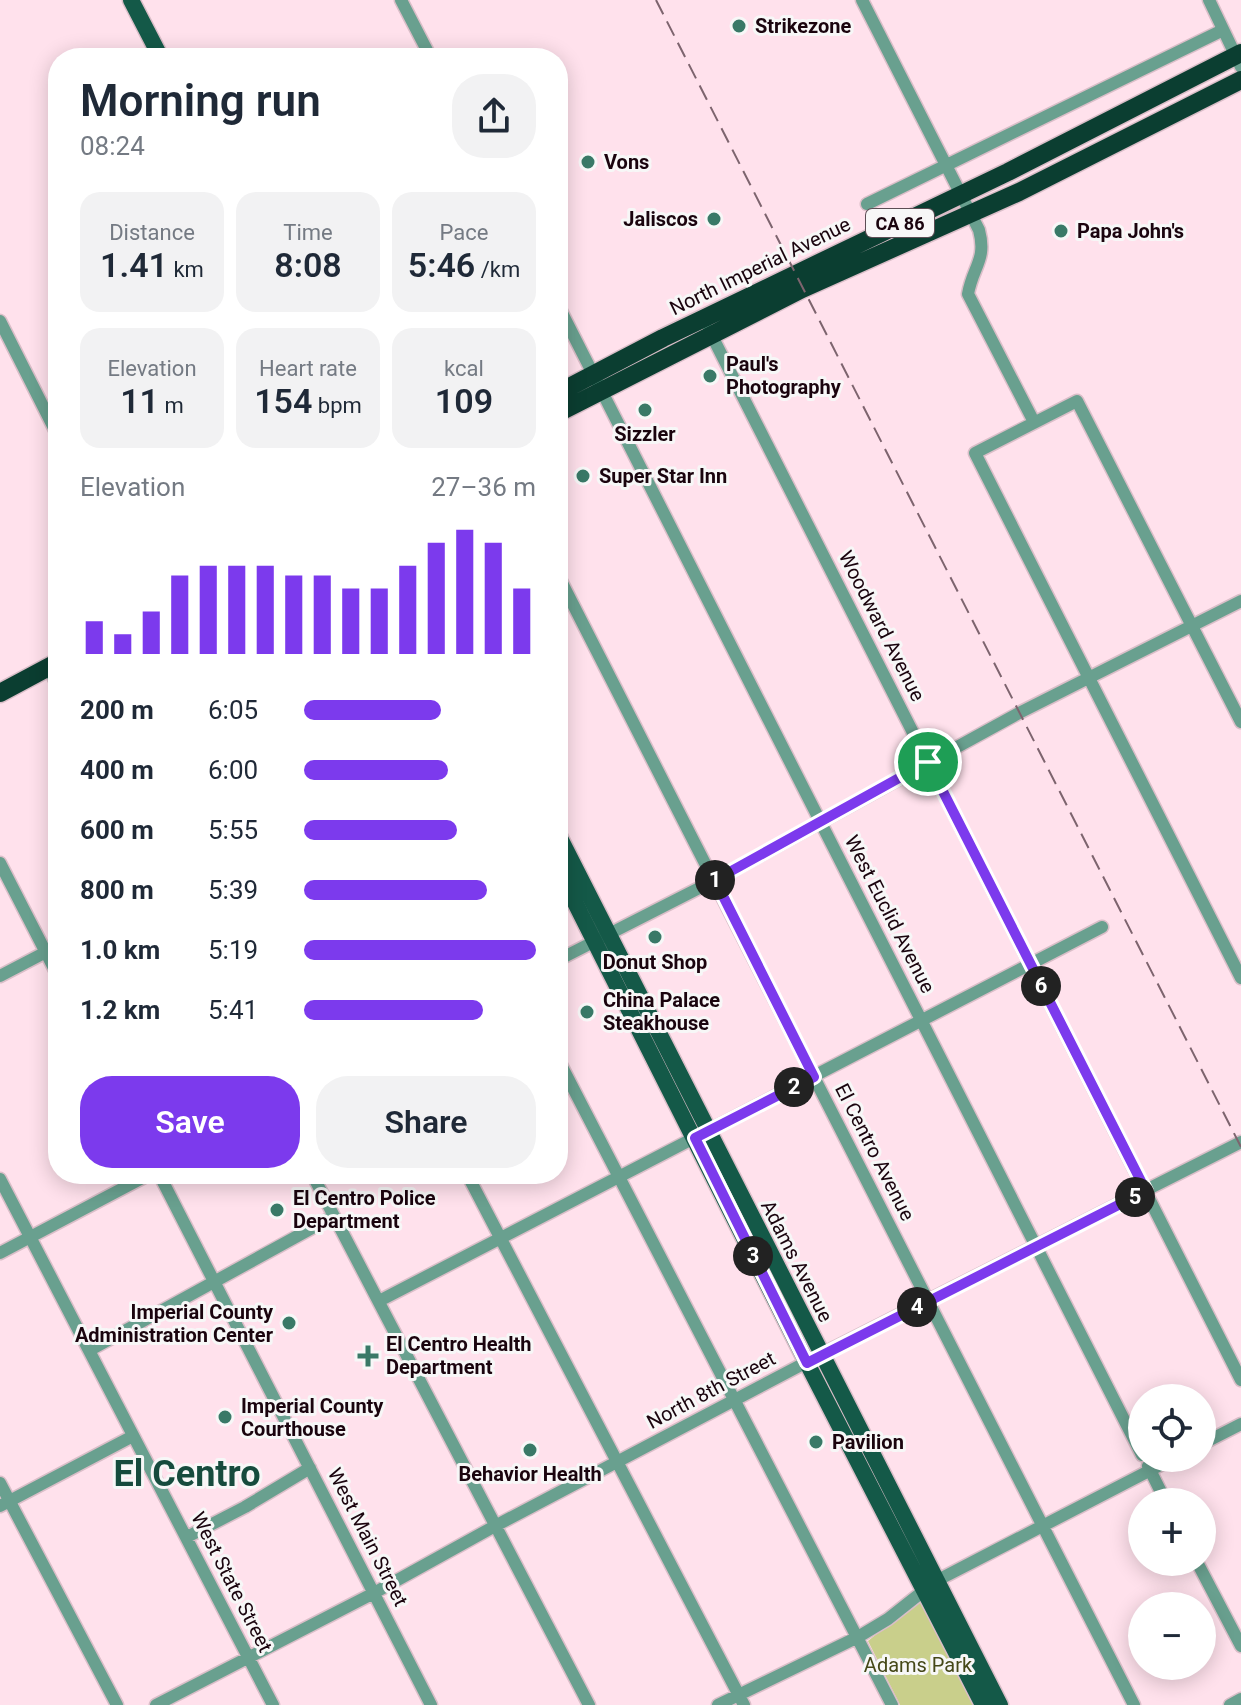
<!DOCTYPE html>
<meta charset="utf-8">
<style>
:root{--surface:#fff;--page:#f2f2f3;--text:#1f2937;--muted:#747a83;--accent:#7c3aed}
body{margin:0;font-family:Roboto,sans-serif;background:var(--page);color:var(--text);height:100vh;display:flex;flex-direction:column;font-size:30px;white-space:nowrap}
*{box-sizing:border-box;margin:0}
p{font-size:26px;color:var(--muted)}
.icon{flex:none;width:44px;height:44px;fill:none;stroke:currentColor;stroke-width:2;stroke-linecap:round;stroke-linejoin:round}
.map{position:relative;flex:1;overflow:hidden}
.drawer{position:absolute;left:48px;top:48px;width:520px;height:1136px;display:flex;flex-direction:column;background:var(--surface);border-radius:32px;box-shadow:0 4px 20px #0003}
.drawer>*{flex:none}
.buttons{position:absolute;left:1128px;top:1384px;display:grid;gap:16px}
.buttons a{display:grid;place-items:center;width:88px;height:88px;border-radius:50%;background:var(--surface);box-shadow:0 4px 20px #0003;font-size:40px}
.pin{position:absolute;display:grid;place-items:center;width:68px;height:68px;color:#fff;margin:-34px;border:4px solid #fff;border-radius:50%;box-shadow:0 2px 8px #0007}
.km{position:absolute;width:40px;height:40px;margin:-20px;border-radius:50%;background:#222;color:#fff;font-size:22px;line-height:40px;text-align:center}
.round{display:grid;place-items:center;flex:none;width:84px;height:84px;border-radius:32px;background:var(--page)}
.head{display:flex;align-items:center;justify-content:space-between;height:136px;padding:0 32px}
h1{font-size:44px;font-weight:600;line-height:60px}
.figures{display:grid;grid-template-columns:repeat(3,1fr);gap:12px;height:136px;padding:8px 32px}
.figures div{display:grid;align-content:center;border-radius:20px;background:var(--page);text-align:center}
.figures b{font-size:34px;font-weight:600}
.figures small{font-size:22px;font-weight:400}
.figures p{font-size:22px}
.chart{height:224px;padding:16px 32px}
.chart p{display:flex;justify-content:space-between}
.chart svg{width:100%;height:144px;margin-top:8px;stroke:var(--accent);stroke-width:6}
.button{display:flex;gap:16px;margin-top:auto;padding:16px 32px}
.button a{flex:1;height:92px;border-radius:32px;background:var(--accent);color:#fff;font-size:32px;font-weight:600;line-height:92px;text-align:center}
.button a+a{background:var(--page);color:var(--text)}
ul{padding:0 32px;list-style:none;font-size:26px}
li{display:grid;grid-template-columns:128px 96px 1fr;align-items:center;height:60px}
li i{height:20px;border-radius:10px;background:var(--accent)}
.map>svg:first-child{display:block}
.green{fill:#c9cf8b}
.lines{fill:none;stroke-linecap:round;stroke-linejoin:round}
.minor-casing{stroke:#dabec8;stroke-width:15}
.major-casing{stroke:#dabec8;stroke-width:19}
.highway-casing{stroke:#dabec8;stroke-width:21}
.minor{stroke:#69a08f;stroke-width:12}
.major{stroke:#145948;stroke-width:16}
.highway{stroke:#0b3e31;stroke-width:18}
.rail{stroke:#7d646e;stroke-width:2;stroke-dasharray:16 8;stroke-linecap:butt}
.route-casing{stroke:#fff;stroke-width:16}
.route{stroke:#7c3aed;stroke-width:10}
.poi-dot{fill:#397967;stroke:#f7f7f7;stroke-width:3}
.labels{text-anchor:middle;dominant-baseline:central;stroke-width:6;stroke-linejoin:round;paint-order:stroke}
.shield{fill:#f7f7f7;stroke:#5c4d54;stroke-width:2}
.shield-label{font-size:18px;font-weight:bold;fill:#1a040e}
.poi-label{font-size:20px;font-weight:bold;fill:#1a040e;stroke:#f7f7f7;text-anchor:start}
.street-label{font-size:20px;fill:#1a040e;stroke:#f7f7f7}
.park-label{font-size:20px;fill:#454818;stroke:#f7f7f7}
.town-label{font-size:36px;font-weight:bold;fill:#164b3d;stroke:#f7f7f7}
</style>
<div class="map">
<svg width="1241" height="1705" viewBox="0 0 1241 1705">
<rect width="100%" height="100%" fill="#ffe1ec"/>
<path class="green" d="M918 1600 924 1605 975 1705H900L868 1641Z"/>
<g class="lines">
<g class="minor-casing">
<path id="minor" d="M401 0 431 58
M862 0 979 230C987 260 973 266 968 294L1034 422
M1209 0 1241 67
M867 204 1223 30
M558 305 1142 1455
M0 321 58 436
M709 330 1241 1380
M558 575 1134 1705
M48 667 58 686
M1241 722 1077 401 975 453 1241 978
M0 863 58 976
M558 960 715 880 1019 713 1241 601
M0 976 46 952
M558 1059 892 1705
M159 1174 431 1705
M312 1174 589 1705
M467 1174 744 1705
M0 1179 273 1705
M0 1253 150 1174
M379 1301 1102 927
M90 1350 334 1216
M1202 1444 1241 1424
M1148 1466 1166 1502
M0 1483 117 1705
M0 1506 133 1436
M187 1537 245 1507 310 1468
M1197 1562 1241 1646
M156 1705 374 1593 495 1526 822 1354 1241 1142
M718 1705 858 1637 888 1619 936 1581 1174 1458
M1230 1705 1241 1699"/>
</g>
<g class="major-casing">
<path id="major" d="M131 0 161 58
M558 834 1000 1705
M558 869 807 1363 983 1705"/>
</g>
<g class="highway-casing">
<path id="highway" d="M558 393 663 338 1008 172 1241 53
M558 413 802 289 1019 192 1241 80
M0 693 58 662"/>
</g>
<use href="#minor" class="minor"/>
<use href="#major" class="major"/>
<use href="#highway" class="highway"/>
<path class="rail" d="M656 0 1241 1147"/>
</g>
<g class="lines">
<g class="route-casing">
<path id="route" d="M928 762 1146 1191 807 1363 695 1138 814 1077 715 880Z"/>
</g>
<use href="#route" class="route"/>
</g>
<g class="poi-dot">
<circle cx="739" cy="26" r="8"/>
<circle cx="588" cy="162" r="8"/>
<circle cx="714" cy="219" r="8"/>
<circle cx="1061" cy="231" r="8"/>
<circle cx="710" cy="376" r="8"/>
<circle cx="645" cy="410" r="8"/>
<circle cx="583" cy="476" r="8"/>
<circle cx="655" cy="937" r="8"/>
<circle cx="587" cy="1012" r="8"/>
<circle cx="277" cy="1210" r="8"/>
<circle cx="289" cy="1323" r="8"/>
<path d="M364 1344h8v8h8v8h-8v8h-8v-8h-8v-8h8z"/>
<circle cx="225" cy="1417" r="8"/>
<circle cx="816" cy="1442" r="8"/>
<circle cx="530" cy="1450" r="8"/>
</g>
<g class="labels">
<rect class="shield" x="866" y="209" width="68" height="28" rx="6"/>
<g class="shield-label">
<text x="900" y="223">CA 86</text>
</g>
<g class="poi-label">
<text x="755" y="26">Strikezone</text>
<text x="604" y="162">Vons</text>
<text x="698" y="219" text-anchor="end">Jaliscos</text>
<text x="1077" y="231">Papa John's</text>
<text x="726" y="364">Paul's<tspan x="726" dy="23">Photography</tspan></text>
<text x="645" y="434" text-anchor="middle">Sizzler</text>
<text x="599" y="476">Super Star Inn</text>
<text x="655" y="962" text-anchor="middle">Donut Shop</text>
<text x="603" y="1000">China Palace<tspan x="603" dy="23">Steakhouse</tspan></text>
<text x="293" y="1198">El Centro Police<tspan x="293" dy="23">Department</tspan></text>
<text x="273" y="1312" text-anchor="end">Imperial County<tspan x="273" dy="23">Administration Center</tspan></text>
<text x="386" y="1344">El Centro Health<tspan x="386" dy="23">Department</tspan></text>
<text x="241" y="1406">Imperial County<tspan x="241" dy="23">Courthouse</tspan></text>
<text x="832" y="1442">Pavilion</text>
<text x="530" y="1474" text-anchor="middle">Behavior Health</text>
</g>
<g class="street-label">
<text transform="translate(760 266) rotate(-26)">North Imperial Avenue</text>
<text transform="translate(882 626) rotate(63)">Woodward Avenue</text>
<text transform="translate(890 914) rotate(63)">West Euclid Avenue</text>
<text transform="translate(875 1152) rotate(63)">El Centro Avenue</text>
<text transform="translate(797 1261) rotate(63)">Adams Avenue</text>
<text transform="translate(711 1390) rotate(-28)">North 8th Street</text>
<text transform="translate(368 1537) rotate(63)">West Main Street</text>
<text transform="translate(232 1582) rotate(63)">West State Street</text>
</g>
<g class="park-label">
<text x="918" y="1665">Adams Park</text>
</g>
<g class="town-label">
<text x="187" y="1474">El Centro</text>
</g>
</g>
</svg>
<div class="buttons">
<a><svg class="icon" aria-label="locate" viewBox="0 0 24 24"><circle cx="12" cy="12" r="6"/><path d="M12 2v4M12 18v4M2 12h4M18 12h4"/></svg></a>
<a>+</a>
<a>−</a>
</div>
<div class="pin" style="left:928px;top:762px;background:#1e9e55"><svg class="icon" aria-label="arrive" viewBox="0 0 24 24"><path d="M6 21V4h12l-3 4 3 4H6"/></svg></div>
<b class="km" style="left:715px;top:880px">1</b>
<b class="km" style="left:794px;top:1087px">2</b>
<b class="km" style="left:753px;top:1256px">3</b>
<b class="km" style="left:917px;top:1307px">4</b>
<b class="km" style="left:1135px;top:1197px">5</b>
<b class="km" style="left:1041px;top:986px">6</b>
<section class="drawer">
<div class="head"><div><h1>Morning run</h1><p>08:24</p></div><a class="round"><svg class="icon" aria-label="share" viewBox="0 0 24 24"><path d="M12 15V3M7 8l5-5 5 5M5 13v7h14v-7"/></svg></a></div>
<div class="figures">
<div><p>Distance</p><b>1.41<small> km</small></b></div>
<div><p>Time</p><b>8:08</b></div>
<div><p>Pace</p><b>5:46<small> /km</small></b></div>
</div>
<div class="figures">
<div><p>Elevation</p><b>11<small> m</small></b></div>
<div><p>Heart rate</p><b>154<small> bpm</small></b></div>
<div><p>kcal</p><b>109</b></div>
</div>
<div class="chart"><p><span>Elevation</span>27–36 m</p>
<svg viewBox="0 0 160 44" preserveAspectRatio="none"><path d="M5 44V34M15 44V38M25 44V31M35 44V20M45 44V17M55 44V17M65 44V17M75 44V20M85 44V20M95 44V24M105 44V24M115 44V17M125 44V10M135 44V6M145 44V10M155 44V24"/></svg>
</div>
<ul>
<li><b>200 m</b>6:05<i style="width:59%"></i></li>
<li><b>400 m</b>6:00<i style="width:62%"></i></li>
<li><b>600 m</b>5:55<i style="width:66%"></i></li>
<li><b>800 m</b>5:39<i style="width:79%"></i></li>
<li><b>1.0 km</b>5:19<i style="width:100%"></i></li>
<li><b>1.2 km</b>5:41<i style="width:77%"></i></li>
</ul>
<div class="button"><a>Save</a><a>Share</a></div>
</section>
</div>
